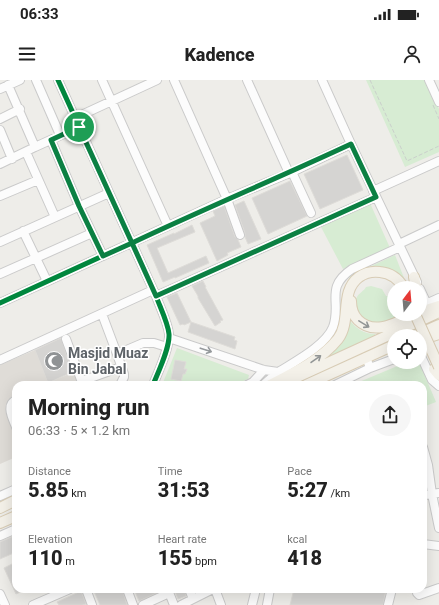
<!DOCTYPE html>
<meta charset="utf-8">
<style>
:root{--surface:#fff;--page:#f6f6f6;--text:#222;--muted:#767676}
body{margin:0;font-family:Roboto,sans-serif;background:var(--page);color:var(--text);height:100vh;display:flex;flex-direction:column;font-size:15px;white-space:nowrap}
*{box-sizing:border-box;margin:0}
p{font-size:13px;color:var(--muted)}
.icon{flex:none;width:22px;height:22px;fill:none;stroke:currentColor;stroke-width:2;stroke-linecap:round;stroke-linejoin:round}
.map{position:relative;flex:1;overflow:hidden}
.sheet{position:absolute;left:12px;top:301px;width:415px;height:212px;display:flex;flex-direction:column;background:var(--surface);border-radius:12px;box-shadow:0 4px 16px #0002}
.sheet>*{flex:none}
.needle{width:26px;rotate:16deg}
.tools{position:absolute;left:387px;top:201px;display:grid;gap:8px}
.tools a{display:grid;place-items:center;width:40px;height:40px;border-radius:50%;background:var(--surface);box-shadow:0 4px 16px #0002;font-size:20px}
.pin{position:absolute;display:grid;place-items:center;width:34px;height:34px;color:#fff;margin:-17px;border:2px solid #fff;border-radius:50%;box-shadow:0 1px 4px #0007}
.round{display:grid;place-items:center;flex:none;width:42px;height:42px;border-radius:21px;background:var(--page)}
.summary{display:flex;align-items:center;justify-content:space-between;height:68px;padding:0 16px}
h1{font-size:22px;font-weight:800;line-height:30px}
.metrics{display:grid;grid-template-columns:repeat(3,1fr);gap:6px;height:68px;padding:4px 16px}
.metrics div{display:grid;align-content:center}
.metrics b{font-size:20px;font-weight:800}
.metrics small{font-size:11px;font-weight:400}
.metrics p{font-size:11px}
.status{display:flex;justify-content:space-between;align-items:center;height:28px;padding:0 20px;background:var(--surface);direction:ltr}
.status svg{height:11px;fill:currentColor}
header{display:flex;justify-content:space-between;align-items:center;height:52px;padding:0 16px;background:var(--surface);font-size:18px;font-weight:800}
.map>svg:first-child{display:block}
.education{fill:#dfdcd7}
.green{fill:#d7ecd3}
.building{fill:#d5d4d2;stroke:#dedcd8}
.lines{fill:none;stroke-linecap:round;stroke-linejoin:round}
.minor-casing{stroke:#cacaca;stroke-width:10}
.major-casing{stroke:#d8ccb5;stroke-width:12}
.path{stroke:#cacfcb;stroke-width:1;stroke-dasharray:4 2;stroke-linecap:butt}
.minor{stroke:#fcfcfc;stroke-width:8}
.major{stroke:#f4f1e9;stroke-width:10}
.major-bridge-casing{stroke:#d8ccb5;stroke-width:12;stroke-linecap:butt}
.major-bridge{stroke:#f4f1e9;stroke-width:10}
.cycleway-casing{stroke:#fff;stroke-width:8}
.cycleway{stroke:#00873e;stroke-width:5}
.oneway{stroke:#929595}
.oneway2{stroke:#95999c}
.route-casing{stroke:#fff;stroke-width:8}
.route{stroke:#0b8043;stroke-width:5}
.labels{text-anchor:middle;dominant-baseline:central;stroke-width:3;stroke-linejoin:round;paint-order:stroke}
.poi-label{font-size:14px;font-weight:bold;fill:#5e6368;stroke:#fff;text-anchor:start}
</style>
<div class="status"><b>06:33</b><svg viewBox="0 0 49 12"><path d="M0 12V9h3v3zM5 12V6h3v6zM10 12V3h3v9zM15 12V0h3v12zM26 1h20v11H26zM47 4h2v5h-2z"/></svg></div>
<header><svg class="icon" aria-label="menu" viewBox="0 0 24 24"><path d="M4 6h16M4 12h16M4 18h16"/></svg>Kadence<svg class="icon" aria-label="person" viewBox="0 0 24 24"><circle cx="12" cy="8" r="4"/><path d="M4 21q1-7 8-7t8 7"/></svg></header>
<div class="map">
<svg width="439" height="525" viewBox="0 0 439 525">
<rect width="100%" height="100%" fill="#eeede9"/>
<path class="education" d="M35 270 48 303 74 292 79 305H16V377L0 384V285Z"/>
<path class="green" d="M366 0H426L439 29V72L405 87Z
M370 123 390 168 343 189 321 147Z
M395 175 408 208 383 189 347 205 350 196Z
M371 206 382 209 386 216H394V234H402L404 237 370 244 358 236C357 231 353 222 357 217 359 213 364 211 366 207Z
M349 239C355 248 364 254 375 254V257L313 284Z
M177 268 249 295 248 299 234 305H162Z
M407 282H419L436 322 423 327V305H352Z"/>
<path class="building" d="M347 75 363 110 320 129 304 94Z
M290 101 307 136 268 154 252 118Z
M244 121 261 159 248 164 245 157V153L235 125Z
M224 126 235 157 238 160 241 167 227 173 228 175 217 181 200 143 215 136 213 131Z
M192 145 195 152 157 168 168 193 206 176 209 183 175 198V197L163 202 147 165 174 153V154Z
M203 201 206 207H205L223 240 220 241 221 242 215 246 198 218V216L192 206Z
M177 213 191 242 184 245 183 244 180 245 167 217Z
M191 242 235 257 234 260 237 261 235 269 188 252Z
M61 258 72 292 48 303 35 270Z
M175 280 186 282 184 289H187L185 294H183L181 301 171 299Z
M16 455V472L0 479V462Z
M16 482V509H27L16 514 4 488Z
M93 509H122L127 525H100Z
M134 509H163V510L139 521Z
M174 509H184L186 516 178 519Z
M294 509H386L383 525H290Z
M81 511 86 524 82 525H59L57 522Z"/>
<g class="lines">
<g class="minor-casing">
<path id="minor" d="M36 0 60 55
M58 0 156 216C160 227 168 243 169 254 170 268 158 292 153 305
M102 0 168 146
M174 0 227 119 240 155
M247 0 289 93
M322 0 351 64 417 202
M429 0 439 22
M8 5 35 67
M0 9 20 0
M75 38 157 0
M0 39 20 29
M0 50 12 79
M51 60 79 126 103 176
M26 72 55 137
M0 84 35 67 79 47
M292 92 311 133
M373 111 439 81
M0 116 38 100
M23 151 47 201
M0 162 109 113
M399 164 439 145
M0 194 92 153
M420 209 426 222 428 223 439 218
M156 216 376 117
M0 223 227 119 292 92 351 64
M102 234 117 274 124 294V297L120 305
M169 258 264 290 278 292 280 294
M66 259 83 305
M117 274 143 263H154L167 267
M420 274 432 300 439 306
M0 280 153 210
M370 288 394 279
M82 301 121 287
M247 305 253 302 264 290
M263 305C269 300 274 295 280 291 296 281 326 265 333 247 342 222 324 208 352 189L400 167
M335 305 370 288 366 277
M16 320C5 325 13 339 16 347
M423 367 428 385 432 414 439 448
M423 415 439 413
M0 416 16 409
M0 456 16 449
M423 464 439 466
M86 509 92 525
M127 509 133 525
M189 509 193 519
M215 509 221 525
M417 509V513L419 515 439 508
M168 510 174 525
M0 514 5 525
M33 525 70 509
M143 525 169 513
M181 525 213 509
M252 525 256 509
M267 525 270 509
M388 525 392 509"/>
</g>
<g class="major-casing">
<path id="major" d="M414 197 416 208
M351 221C351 229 353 235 358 240 375 257 399 241 416 234
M420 232 439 226
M414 256 439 245
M420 260 439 254
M434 289 439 295
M293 299 439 232
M270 305C294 293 321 280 338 259 352 240 339 212 359 197 366 192 372 191 380 192 391 193 398 198 404 208
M306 305 394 265
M0 428 16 420
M0 443 16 436"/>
</g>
<path class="path" d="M370 0 407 81 439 66
M433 25 439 39"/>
<use href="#minor" class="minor"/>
<use href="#major" class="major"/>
<g class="major-bridge-casing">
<path id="major-bridge" d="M415 234 439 287"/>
</g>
<use href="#major-bridge" class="major-bridge"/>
<g class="cycleway-casing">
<path id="cycleway" d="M58 0 156 216C160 227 168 243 169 254 170 268 158 292 153 305
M0 223 227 119 292 92 351 64"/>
</g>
<use href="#cycleway" class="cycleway"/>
</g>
<defs><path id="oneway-shaft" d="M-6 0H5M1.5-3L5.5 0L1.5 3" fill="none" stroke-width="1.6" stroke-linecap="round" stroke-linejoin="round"/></defs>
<g class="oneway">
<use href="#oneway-shaft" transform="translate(364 244) rotate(31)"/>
<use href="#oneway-shaft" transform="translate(316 279) rotate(-35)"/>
</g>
<use class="oneway2" href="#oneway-shaft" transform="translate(206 270) rotate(18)"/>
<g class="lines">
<g class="route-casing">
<path id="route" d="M79 47 51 60 79 126 103 176 132 163 156 216 376 117 351 64C278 98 204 129 132 163L79 47"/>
</g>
<use href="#route" class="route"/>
</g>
<defs>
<g id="mosque-disc" transform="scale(1)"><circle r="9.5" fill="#909395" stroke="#fff"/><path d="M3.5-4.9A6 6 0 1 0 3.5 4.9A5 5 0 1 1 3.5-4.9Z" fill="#fff"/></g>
</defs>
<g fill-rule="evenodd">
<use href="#mosque-disc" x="54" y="281"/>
</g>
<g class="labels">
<g class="poi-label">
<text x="68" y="273">Masjid Muaz<tspan x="68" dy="16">Bin Jabal</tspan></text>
</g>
</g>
</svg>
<div class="tools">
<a><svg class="needle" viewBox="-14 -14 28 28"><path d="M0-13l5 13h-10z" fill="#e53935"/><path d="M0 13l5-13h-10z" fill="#767676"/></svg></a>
<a><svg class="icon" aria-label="locate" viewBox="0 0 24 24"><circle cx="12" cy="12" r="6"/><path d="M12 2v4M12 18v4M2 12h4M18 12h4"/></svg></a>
</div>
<div class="pin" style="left:79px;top:47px;background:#1e9e55"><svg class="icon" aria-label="arrive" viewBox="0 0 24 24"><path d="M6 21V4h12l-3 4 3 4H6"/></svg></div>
<section class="sheet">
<div class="summary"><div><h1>Morning run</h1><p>06:33 · 5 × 1.2 km</p></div><a class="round"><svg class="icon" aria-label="share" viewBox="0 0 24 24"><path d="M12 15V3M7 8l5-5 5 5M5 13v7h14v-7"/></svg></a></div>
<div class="metrics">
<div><p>Distance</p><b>5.85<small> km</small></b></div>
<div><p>Time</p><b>31:53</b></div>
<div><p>Pace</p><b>5:27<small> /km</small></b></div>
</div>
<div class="metrics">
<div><p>Elevation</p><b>110<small> m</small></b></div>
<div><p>Heart rate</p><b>155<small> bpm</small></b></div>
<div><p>kcal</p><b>418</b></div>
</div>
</section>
</div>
